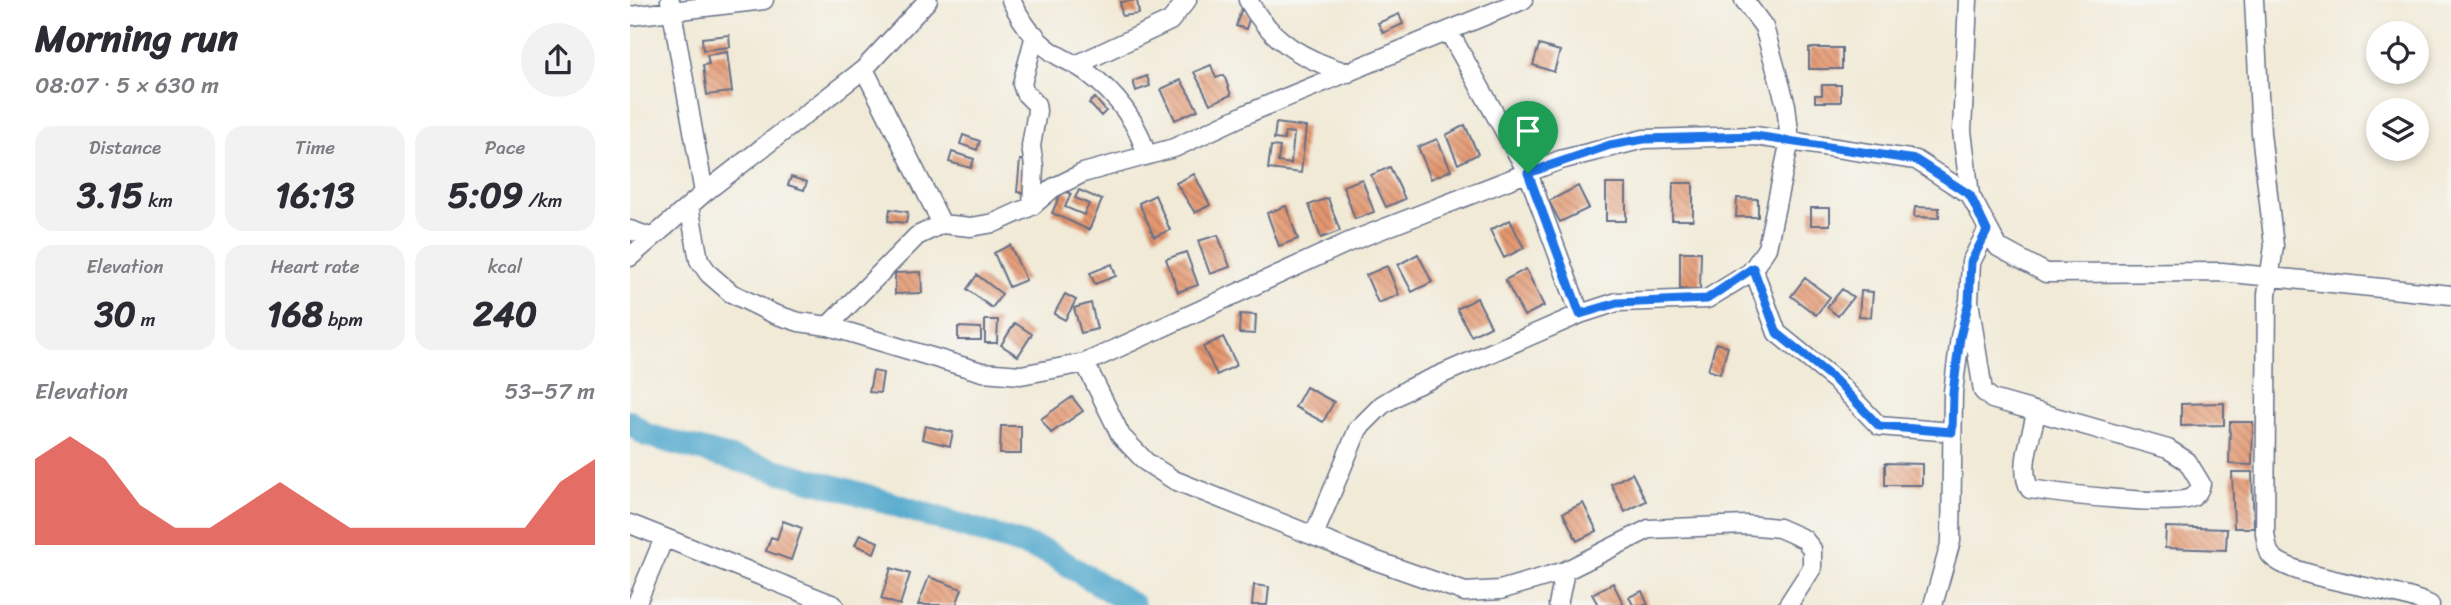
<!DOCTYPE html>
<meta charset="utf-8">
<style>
:root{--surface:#fff;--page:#f2f2f3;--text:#2b2b33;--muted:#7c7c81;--accent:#d93025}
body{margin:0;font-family:Sriracha,sans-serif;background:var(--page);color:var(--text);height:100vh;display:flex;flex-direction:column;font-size:26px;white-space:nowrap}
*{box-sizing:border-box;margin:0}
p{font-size:23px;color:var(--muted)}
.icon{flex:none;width:38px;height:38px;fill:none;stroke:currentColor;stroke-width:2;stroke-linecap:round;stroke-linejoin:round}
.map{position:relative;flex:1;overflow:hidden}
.details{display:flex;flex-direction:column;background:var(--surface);width:630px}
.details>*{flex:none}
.tools{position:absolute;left:1736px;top:21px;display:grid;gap:14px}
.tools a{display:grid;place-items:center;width:63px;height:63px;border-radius:50%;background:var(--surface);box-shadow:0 4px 10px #0003;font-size:35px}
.pin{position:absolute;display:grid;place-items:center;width:60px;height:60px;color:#fff;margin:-72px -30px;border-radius:50% 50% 50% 0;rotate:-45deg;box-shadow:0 0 7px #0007}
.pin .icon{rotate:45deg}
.round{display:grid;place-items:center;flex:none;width:74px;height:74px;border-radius:37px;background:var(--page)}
.head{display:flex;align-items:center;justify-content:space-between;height:119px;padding:0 35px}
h1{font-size:38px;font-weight:700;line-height:52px}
.stats{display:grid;grid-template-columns:repeat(3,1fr);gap:10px;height:119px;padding:7px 35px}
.stats div{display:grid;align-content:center;border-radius:18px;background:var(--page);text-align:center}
.stats b{font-size:35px;font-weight:700}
.stats small{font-size:19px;font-weight:400}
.stats p{font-size:19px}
.chart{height:196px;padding:14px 35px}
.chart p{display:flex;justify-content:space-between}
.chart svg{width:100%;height:126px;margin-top:7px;fill:var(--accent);opacity:.7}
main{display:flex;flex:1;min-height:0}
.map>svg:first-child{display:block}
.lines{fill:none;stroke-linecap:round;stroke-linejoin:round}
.river{stroke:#4fa7cc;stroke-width:24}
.building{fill:url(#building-back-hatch)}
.minor-casing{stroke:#667088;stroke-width:21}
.minor{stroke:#fff;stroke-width:18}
.route-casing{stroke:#fff;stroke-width:14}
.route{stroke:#1a73e8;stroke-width:9}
</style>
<main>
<section class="details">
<div class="head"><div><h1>Morning run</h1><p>08:07 · 5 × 630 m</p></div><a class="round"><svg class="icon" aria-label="share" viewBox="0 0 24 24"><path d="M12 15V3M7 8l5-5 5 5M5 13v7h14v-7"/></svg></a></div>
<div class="stats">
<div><p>Distance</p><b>3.15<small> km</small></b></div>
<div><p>Time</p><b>16:13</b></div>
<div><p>Pace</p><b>5:09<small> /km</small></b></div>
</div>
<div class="stats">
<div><p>Elevation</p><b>30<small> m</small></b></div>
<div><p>Heart rate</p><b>168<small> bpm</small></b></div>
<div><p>kcal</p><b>240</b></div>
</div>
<div class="chart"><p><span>Elevation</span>53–57 m</p>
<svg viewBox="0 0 160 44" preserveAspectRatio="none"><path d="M0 44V14L10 6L20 14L30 30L40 38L50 38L60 30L70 22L80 30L90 38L100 38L110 38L120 38L130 38L140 38L150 22L160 14V44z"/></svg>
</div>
</section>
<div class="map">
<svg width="1821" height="605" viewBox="0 0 1821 605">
<defs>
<pattern id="building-back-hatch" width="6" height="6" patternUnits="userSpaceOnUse" patternTransform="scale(1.75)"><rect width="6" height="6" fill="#e4976f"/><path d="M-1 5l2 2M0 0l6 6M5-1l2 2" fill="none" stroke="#b87c5e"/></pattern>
</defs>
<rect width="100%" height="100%" fill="#f6f6f2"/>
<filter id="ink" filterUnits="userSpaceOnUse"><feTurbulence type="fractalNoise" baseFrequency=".0143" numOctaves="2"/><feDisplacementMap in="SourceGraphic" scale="14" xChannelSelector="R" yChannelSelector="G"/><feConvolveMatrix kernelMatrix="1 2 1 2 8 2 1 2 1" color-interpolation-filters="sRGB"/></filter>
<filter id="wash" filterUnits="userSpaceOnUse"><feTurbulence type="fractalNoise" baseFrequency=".00686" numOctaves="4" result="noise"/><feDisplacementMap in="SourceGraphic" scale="28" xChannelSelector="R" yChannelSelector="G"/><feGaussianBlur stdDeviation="1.57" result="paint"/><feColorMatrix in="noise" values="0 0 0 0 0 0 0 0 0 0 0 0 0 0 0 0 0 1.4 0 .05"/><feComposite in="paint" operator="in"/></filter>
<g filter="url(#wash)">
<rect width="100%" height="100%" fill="#f1ead7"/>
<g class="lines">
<path class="river" d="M0 422 16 435 221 491 417 552 503 605"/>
</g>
<g id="blocks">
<path class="building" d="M507 0 509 14 492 16 490 2Z
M611 10 621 13 616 29 606 26Z
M769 14 773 24 753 33 748 23Z
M99 35 100 47 73 50 72 38Z
M909 45 930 51 924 72 903 65Z
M1179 48H1212V69H1179Z
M97 52 102 92 77 95 73 65 79 64 77 55Z
M581 65 586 78 594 75 601 95 580 104 564 72Z
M517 76 520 86 506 91 503 81Z
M551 80 568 110 545 120 531 89Z
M1192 85H1211V102H1185V95H1192Z
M465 98 476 111 471 116 459 103Z
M646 123 676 127 671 173 638 169 641 146 650 147 648 162 661 164 664 133 655 132 654 140 644 139Z
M835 125 848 154 828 164 816 135Z
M333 135 350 141 347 150 330 144Z
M807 139 821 170 801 179 788 147Z
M322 152 344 159 341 168 319 162Z
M390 160 401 161 398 193 387 192Z
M760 167 775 199 756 207 741 175Z
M564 174 580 205 565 213 546 183Z
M161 177 177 182 174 190 158 185Z
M732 179 744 212 725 219 713 186Z
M1043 183H1063V220H1042Z
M976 184H996V221H976Z
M948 186 959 208 930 222 919 201Z
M432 190 441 194 435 207 454 215 459 204 445 198 449 190 472 200 459 230 422 213Z
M525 195 540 230 524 237 509 203Z
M698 198 710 231 691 238 679 205Z
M1107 198 1128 199V217H1106Z
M656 206 668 239 649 246 637 213Z
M1285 207 1309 208V218L1284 217Z
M1181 208H1200V225H1181Z
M260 209 278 212 276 223 258 221Z
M880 220 894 248 874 258 860 230Z
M588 235 600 267 580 274 568 241Z
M380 245 396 280 379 287 364 253Z
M556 252 568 285 548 292 536 259Z
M1050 252H1071L1070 289H1050Z
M788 254 802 282 782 292 768 265Z
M482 264 486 276 465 284 460 273Z
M757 266 769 295 748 303 736 275Z
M896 269 914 306 894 316 875 280Z
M291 272 292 293 265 294V273Z
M347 275 372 294 362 308 337 289Z
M1175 278 1200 297 1186 315 1161 296Z
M1212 289 1223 297 1208 316 1197 307Z
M1231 291 1243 292 1241 317 1229 316Z
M435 294 446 300 435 320 424 314Z
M847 298 861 326 841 336 827 309Z
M461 303 467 329 451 333 444 308Z
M610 314 626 315 625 334 609 333Z
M355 320H368L367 343H355Z
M385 323 402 334 388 356 371 345Z
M328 327 351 328V340H328Z
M593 337 607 365 587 375 573 347Z
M1086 343 1098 347 1090 374 1078 370Z
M243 371 253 373 250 393 239 392Z
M676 387 704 402 693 422 665 407Z
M442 397 453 411 421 433 411 419Z
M1594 403V425L1551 426V404Z
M1600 422H1623L1622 465 1599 464Z
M295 426 323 432 320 446 292 439Z
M371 426H391V454H370Z
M1255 463 1292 464V485H1255Z
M1602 472H1622L1624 528H1604Z
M1002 473 1016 501 995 512 981 484Z
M953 503 967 531 947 541 933 513Z
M153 521 172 528 161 560 136 551 141 537 147 539Z
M1536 527 1597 529 1596 550 1535 548Z
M230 534 248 542 244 553 225 545Z
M261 568 280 574 270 605 251 599Z
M299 577 332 589 326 605H288Z
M983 583 994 605H968L962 594Z
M624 585 639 587 637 605H622Z
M1012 591 1018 605H1003L999 597Z"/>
</g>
</g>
<g filter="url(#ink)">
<use href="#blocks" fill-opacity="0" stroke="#667088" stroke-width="2"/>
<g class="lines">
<g class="minor-casing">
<path id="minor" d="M40 0 74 193
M381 0C390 19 404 39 421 51 433 60 447 64 458 73 485 93 510 124 516 156
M618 0C641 42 675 60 718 73
M1338 0 1332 131 1340 195
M1624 0 1631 133 1644 246 1637 294 1635 533C1636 540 1637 549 1640 554 1657 579 1768 588 1800 605
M0 16 134 0
M819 32 898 173 950 314
M446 65 540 21 557 0
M234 69 312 224
M59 206 69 260 79 274 101 293 144 314 169 322 198 326 352 372 391 375 455 363 719 242 930 160 1014 139 1125 136 1286 160 1340 195 1368 247 1416 273 1592 272 1821 295
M402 206 404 167 401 146 407 111 406 104 395 93 392 84 405 35
M0 230 20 237
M0 257 74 193 234 69 298 0
M1123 268 1147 333 1205 380 1249 426 1322 432
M1339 301 1353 391 1362 399 1538 449 1557 461 1571 484C1570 488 1567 494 1563 497 1545 508 1425 493 1400 489 1388 469 1402 435 1406 413
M198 326 287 236 312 224 341 227 364 223 402 206 423 188 453 173 544 148 621 112 893 0
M455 363 491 436 516 462 544 480 741 559 835 592 870 590 935 571 1019 529 1116 525 1149 528 1174 539 1182 549V568L1158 605
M0 524 204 605
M684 535 728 429 752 405 780 388 950 314 987 302 1077 299 1121 272 1137 248 1160 140 1156 105 1134 27 1114 0
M6 605 34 538
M928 605 935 571
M1303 605 1321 541 1323 392 1330 337 1339 301 1341 262 1357 231"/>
</g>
<use href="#minor" class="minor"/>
</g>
</g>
<g class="lines" filter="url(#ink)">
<g class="route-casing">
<path id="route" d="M1125 136 1286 160 1340 195 1357 231 1341 262 1339 301 1330 337 1323 393 1322 432 1249 426 1205 380 1147 333 1123 268 1077 299 987 303 950 314 898 173 980 145 1014 139Z"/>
</g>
<use href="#route" class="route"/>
</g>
</svg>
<div class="tools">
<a><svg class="icon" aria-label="locate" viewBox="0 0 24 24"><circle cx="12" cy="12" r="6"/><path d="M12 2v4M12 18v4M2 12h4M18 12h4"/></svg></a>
<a><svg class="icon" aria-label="layers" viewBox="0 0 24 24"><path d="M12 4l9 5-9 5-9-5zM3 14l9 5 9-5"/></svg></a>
</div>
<div class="pin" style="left:898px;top:173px;background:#1e9e55"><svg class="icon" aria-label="arrive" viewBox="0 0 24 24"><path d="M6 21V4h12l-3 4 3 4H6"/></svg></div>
</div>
</main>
